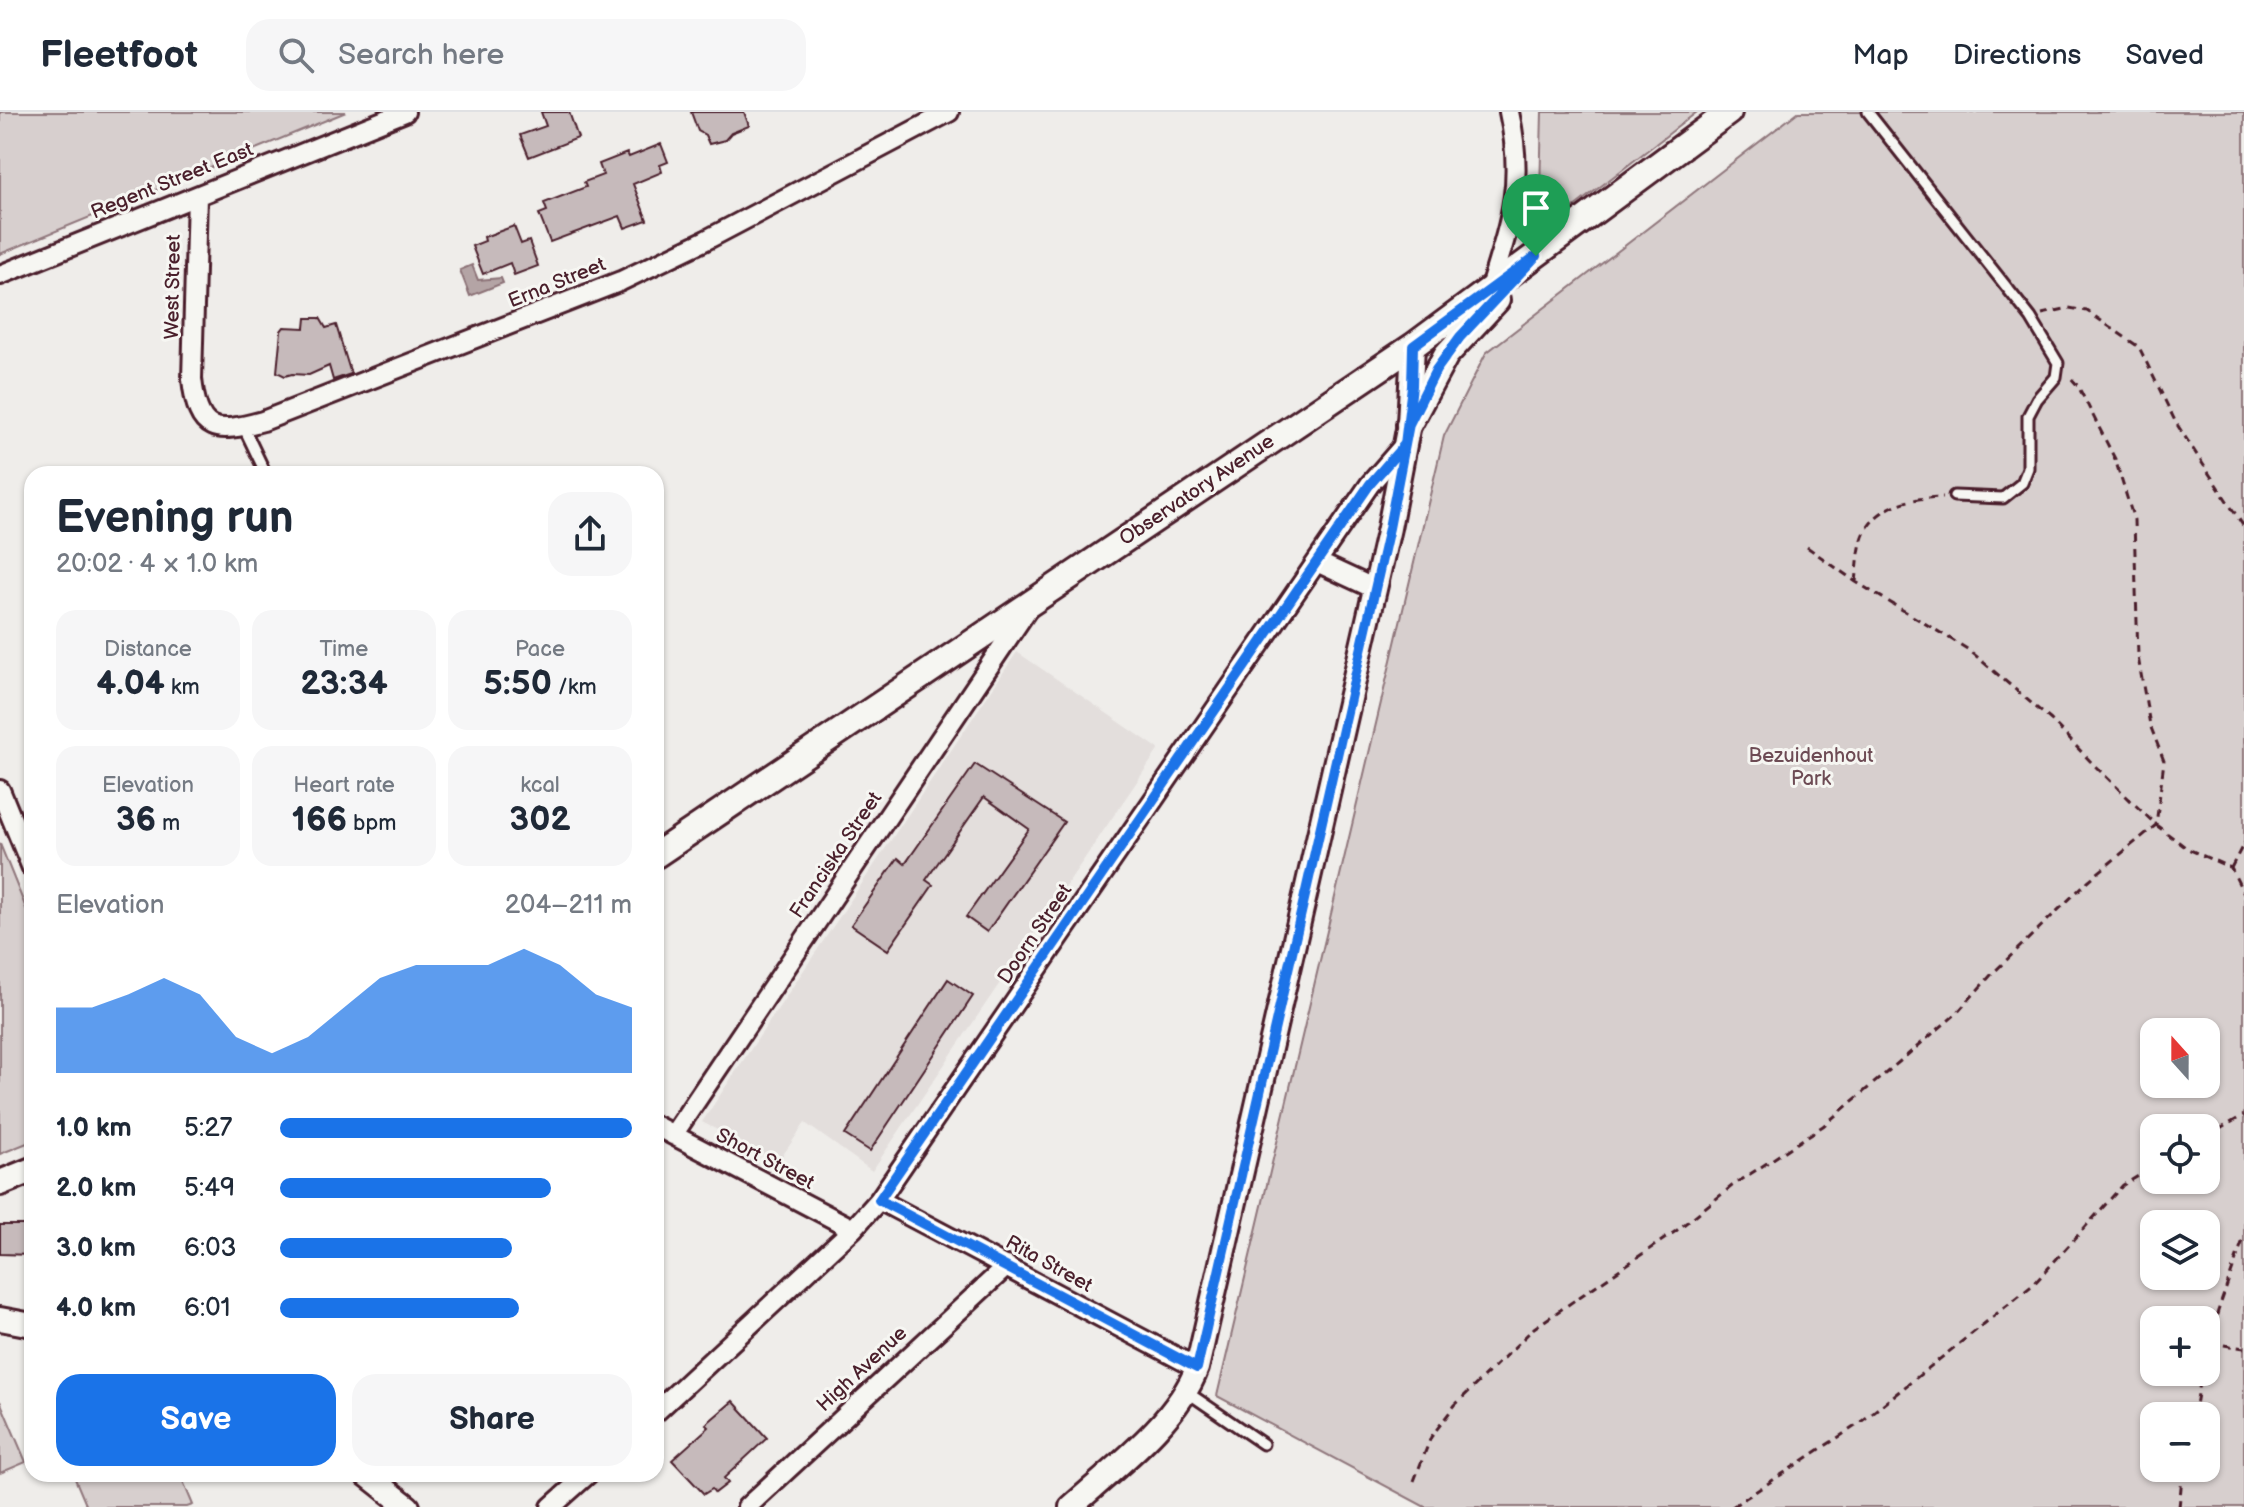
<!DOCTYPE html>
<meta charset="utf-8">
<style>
:root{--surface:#fff;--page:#f6f6f7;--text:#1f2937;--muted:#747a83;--line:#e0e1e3;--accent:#1a73e8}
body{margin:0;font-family:"Balsamiq Sans",sans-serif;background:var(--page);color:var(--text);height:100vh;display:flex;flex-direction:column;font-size:30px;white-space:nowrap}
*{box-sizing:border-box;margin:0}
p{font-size:26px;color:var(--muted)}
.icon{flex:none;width:44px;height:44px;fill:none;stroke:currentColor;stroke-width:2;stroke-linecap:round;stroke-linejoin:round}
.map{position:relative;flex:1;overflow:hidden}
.details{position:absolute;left:24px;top:354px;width:640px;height:1016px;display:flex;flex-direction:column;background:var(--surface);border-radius:24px;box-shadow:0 2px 6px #0004}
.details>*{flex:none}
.needle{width:52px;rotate:339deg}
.fabs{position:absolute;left:2140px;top:906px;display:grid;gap:16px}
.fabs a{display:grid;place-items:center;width:80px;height:80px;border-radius:16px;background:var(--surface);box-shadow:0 2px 6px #0004;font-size:40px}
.pin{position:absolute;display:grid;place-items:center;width:68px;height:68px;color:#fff;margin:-82px -34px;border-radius:50% 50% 50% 0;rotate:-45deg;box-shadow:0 0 8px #0007}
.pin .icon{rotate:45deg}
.round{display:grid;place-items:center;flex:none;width:84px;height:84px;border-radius:24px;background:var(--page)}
.overview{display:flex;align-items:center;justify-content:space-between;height:136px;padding:0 32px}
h1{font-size:44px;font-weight:700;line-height:60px}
.figures{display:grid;grid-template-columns:repeat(3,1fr);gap:12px;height:136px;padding:8px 32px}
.figures div{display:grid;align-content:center;border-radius:20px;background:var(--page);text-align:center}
.figures b{font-size:34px;font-weight:700}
.figures small{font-size:22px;font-weight:400}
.figures p{font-size:22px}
.chart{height:224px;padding:16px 32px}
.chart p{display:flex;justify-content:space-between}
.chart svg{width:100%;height:144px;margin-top:8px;fill:var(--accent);opacity:.7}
.button{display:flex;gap:16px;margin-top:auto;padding:16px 32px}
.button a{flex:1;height:92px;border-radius:24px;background:var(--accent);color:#fff;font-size:32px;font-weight:700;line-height:92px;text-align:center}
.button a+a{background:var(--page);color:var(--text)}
ul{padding:0 32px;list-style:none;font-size:26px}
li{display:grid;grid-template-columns:128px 96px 1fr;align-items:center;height:60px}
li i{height:20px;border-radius:10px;background:var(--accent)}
header{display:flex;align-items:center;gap:48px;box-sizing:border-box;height:112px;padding:0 40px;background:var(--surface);border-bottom:2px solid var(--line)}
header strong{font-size:38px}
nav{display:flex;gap:44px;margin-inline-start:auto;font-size:28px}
.search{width:560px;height:72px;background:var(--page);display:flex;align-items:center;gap:20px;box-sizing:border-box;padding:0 28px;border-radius:24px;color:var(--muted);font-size:30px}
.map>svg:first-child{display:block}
.built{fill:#e3dedc}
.green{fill:#d7cfce;stroke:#90777c;stroke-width:2;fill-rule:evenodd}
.water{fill:#b4a4a5;stroke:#8a6f74;stroke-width:2}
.building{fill:#c6babb;stroke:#4a1f2b;stroke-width:2}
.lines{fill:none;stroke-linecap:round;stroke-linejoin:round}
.service-casing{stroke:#4a1f2b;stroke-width:15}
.minor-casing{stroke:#4a1f2b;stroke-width:24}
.tertiary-casing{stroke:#4a1f2b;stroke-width:28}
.secondary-casing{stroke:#4a1f2b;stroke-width:30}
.path{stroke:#4a1f2b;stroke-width:3;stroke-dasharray:8 6;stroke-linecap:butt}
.service{stroke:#f6f6f2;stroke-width:9}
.minor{stroke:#f6f6f2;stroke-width:18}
.tertiary{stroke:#f6f6f2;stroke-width:22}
.secondary{stroke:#f6f6f2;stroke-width:24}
.route-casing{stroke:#fff;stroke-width:16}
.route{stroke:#1a73e8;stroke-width:10}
.labels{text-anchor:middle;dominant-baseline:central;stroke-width:6;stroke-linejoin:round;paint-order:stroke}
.street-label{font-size:20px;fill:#4a1f2b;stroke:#f6f6f2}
.park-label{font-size:20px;fill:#6d4b54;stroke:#f6f6f2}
</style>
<header>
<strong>Fleetfoot</strong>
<div class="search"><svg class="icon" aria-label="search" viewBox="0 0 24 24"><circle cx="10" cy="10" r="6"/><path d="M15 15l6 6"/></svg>Search here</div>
<nav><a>Map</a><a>Directions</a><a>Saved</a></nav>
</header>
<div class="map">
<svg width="2244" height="1395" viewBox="0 0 2244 1395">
<rect width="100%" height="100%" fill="#efedea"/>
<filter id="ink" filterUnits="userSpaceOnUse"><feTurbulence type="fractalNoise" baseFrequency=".0125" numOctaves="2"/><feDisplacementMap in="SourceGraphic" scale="16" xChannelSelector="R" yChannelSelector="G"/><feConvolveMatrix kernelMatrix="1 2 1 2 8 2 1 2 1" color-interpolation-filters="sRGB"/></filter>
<g filter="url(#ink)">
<path class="built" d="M1017 540 1159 637 872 1059 805 1011 778 1050 702 1010Z"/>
<path class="green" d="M0 0H346L0 142Z
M1542 0H1697L1539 122Z
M1798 0H2244V1395H1425L1217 1284 1444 324 1486 241ZM2154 920H2206V972H2154ZM2154 1016H2206V1068H2154ZM2154 1112H2206V1164H2154ZM2154 1208H2206V1260H2154ZM2154 1304H2206V1356H2154Z
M0 732 32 811V1029L0 1042Z
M0 1289 26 1350 0 1361Z
M73 1362H180L193 1393 187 1395H87Z"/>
<path class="water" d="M472 153 478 168 501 166 503 171 470 184 460 158Z"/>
<path class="building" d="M541 0H569L578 26 529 45 520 23 546 14Z
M691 0H744L749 14 731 21 725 28 709 32 705 23 698 19Z
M661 32 668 50 660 53 662 60 633 72 647 108 625 116 620 104 550 130 539 102 547 99 544 91 586 75 584 70 603 63 599 52 627 41 629 45Z
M514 114 521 132 529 129 538 154 514 163 510 151 483 162 472 134 485 129 484 125Z
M306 206H320L326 216 336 213 351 262 333 268 329 254 309 263 292 262 285 264 277 260 281 219 284 215 305 216Z
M975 652 1064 710 987 820 966 805 1029 717 984 685 926 768 933 773 888 838 851 813 898 746 905 752Z
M948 867 973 884 870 1039 845 1023Z
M0 1113H32V1143L0 1142Z
M733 1289 767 1326 724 1366 728 1371 715 1381 712 1377 704 1382 672 1348 709 1315 706 1312Z"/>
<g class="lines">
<g class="service-casing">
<path id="service" d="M1868 0 2031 206 2058 251 2056 265 2037 287 2028 304V356L2022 371 2003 386 1954 384
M243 314 266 362
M1187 1280 1263 1332"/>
</g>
<g class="minor-casing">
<path id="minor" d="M197 84 192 267C198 322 215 322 263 309L621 169 706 128 949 0
M0 163 405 0
M1489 179C1510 111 1525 72 1509 0
M1317 450 1375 477
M0 678 32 756
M656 1014 853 1117
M673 1023 1029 495
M879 1088 1197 1256
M656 1300 853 1117 879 1088 1348 404 1370 372 1405 332
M551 1395 588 1362
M747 1395 1007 1154"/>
</g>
<g class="tertiary-casing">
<path id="tertiary" d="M0 1207 32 1213
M366 1362 408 1395
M1071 1395C1114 1356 1177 1310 1197 1256L1389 416 1409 312 1413 234"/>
</g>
<g class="secondary-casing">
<path id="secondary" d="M1409 312 1446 243 1497 188
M656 743 1413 234 1729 0
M0 1071 32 1058"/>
</g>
<path class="path" d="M2042 202 2069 196 2087 199 2139 235 2176 311 2244 415
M1807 435 1856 470 1969 538 2051 608 2094 653 2156 713 2188 737 2231 756 2244 782
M1856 470C1858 454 1858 434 1865 420 1880 391 1914 386 1943 385
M2231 756 2244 731
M2206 1025 2244 1003
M2210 1231 2244 1236
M2206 1244 2218 1199 2244 1125
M2194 1304 2202 1260
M1414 1369 1431 1325 1455 1293 1534 1216 1676 1119 1732 1074 1823 1014 1956 902 1991 863 2088 769 2156 713 2164 649 2150 613 2138 545 2134 408 2115 347 2078 274 2069 264
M1732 1395 1857 1313 2034 1172 2123 1073 2154 1055
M2179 1395 2183 1356"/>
<use href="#service" class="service"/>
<use href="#minor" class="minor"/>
<use href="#tertiary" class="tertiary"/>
<use href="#secondary" class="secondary"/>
</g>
</g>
<g class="lines" filter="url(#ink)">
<g class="route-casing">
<path id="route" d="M1536 144 1413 234 1412 274 1405 332 1370 372 1348 404 879 1088 1197 1256 1389 416 1409 312 1436 258 1460 225 1536 144"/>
</g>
<use href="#route" class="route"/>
</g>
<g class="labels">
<g class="street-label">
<text transform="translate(172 69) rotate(-22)">Regent Street East</text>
<text transform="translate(557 171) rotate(-22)">Erna Street</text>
<text transform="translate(173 175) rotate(-89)">West Street</text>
<text transform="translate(1197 378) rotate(-34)">Observatory Avenue</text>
<text transform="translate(836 743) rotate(-56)">Franciska Street</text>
<text transform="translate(1035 822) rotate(-56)">Doorn Street</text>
<text transform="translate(765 1047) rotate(28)">Short Street</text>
<text transform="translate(1049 1152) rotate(29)">Rita Street</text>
<text transform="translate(862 1257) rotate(-43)">High Avenue</text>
</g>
<g class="park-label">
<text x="1811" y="644">Bezuidenhout<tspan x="1811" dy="23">Park</tspan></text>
</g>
</g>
</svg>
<div class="fabs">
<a><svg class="needle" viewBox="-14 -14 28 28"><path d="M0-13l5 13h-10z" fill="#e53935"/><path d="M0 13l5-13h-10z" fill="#747a83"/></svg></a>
<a><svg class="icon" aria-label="locate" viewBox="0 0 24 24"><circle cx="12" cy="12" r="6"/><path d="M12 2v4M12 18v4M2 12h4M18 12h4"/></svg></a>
<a><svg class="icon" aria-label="layers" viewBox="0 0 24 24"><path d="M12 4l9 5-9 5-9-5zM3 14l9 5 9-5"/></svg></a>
<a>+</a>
<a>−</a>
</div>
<div class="pin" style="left:1536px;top:144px;background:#1e9e55"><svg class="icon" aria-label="arrive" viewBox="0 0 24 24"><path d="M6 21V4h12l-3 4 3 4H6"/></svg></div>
<section class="details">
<div class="overview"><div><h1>Evening run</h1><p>20:02 · 4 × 1.0 km</p></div><a class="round"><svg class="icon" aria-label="share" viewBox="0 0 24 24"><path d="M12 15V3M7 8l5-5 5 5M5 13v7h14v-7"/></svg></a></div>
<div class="figures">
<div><p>Distance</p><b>4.04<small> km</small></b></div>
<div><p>Time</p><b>23:34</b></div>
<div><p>Pace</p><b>5:50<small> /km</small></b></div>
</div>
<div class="figures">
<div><p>Elevation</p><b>36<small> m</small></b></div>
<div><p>Heart rate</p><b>166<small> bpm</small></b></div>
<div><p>kcal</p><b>302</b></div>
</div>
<div class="chart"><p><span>Elevation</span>204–211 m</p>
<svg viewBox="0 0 160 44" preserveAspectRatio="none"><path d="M0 44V24L10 24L20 20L30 15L40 20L50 33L60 38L70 33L80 24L90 15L100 11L110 11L120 11L130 6L140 11L150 20L160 24V44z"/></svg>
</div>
<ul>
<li><b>1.0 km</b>5:27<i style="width:100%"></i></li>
<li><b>2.0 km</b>5:49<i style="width:77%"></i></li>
<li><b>3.0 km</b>6:03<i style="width:66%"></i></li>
<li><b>4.0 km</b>6:01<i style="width:68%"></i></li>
</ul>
<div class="button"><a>Save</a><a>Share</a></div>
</section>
</div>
